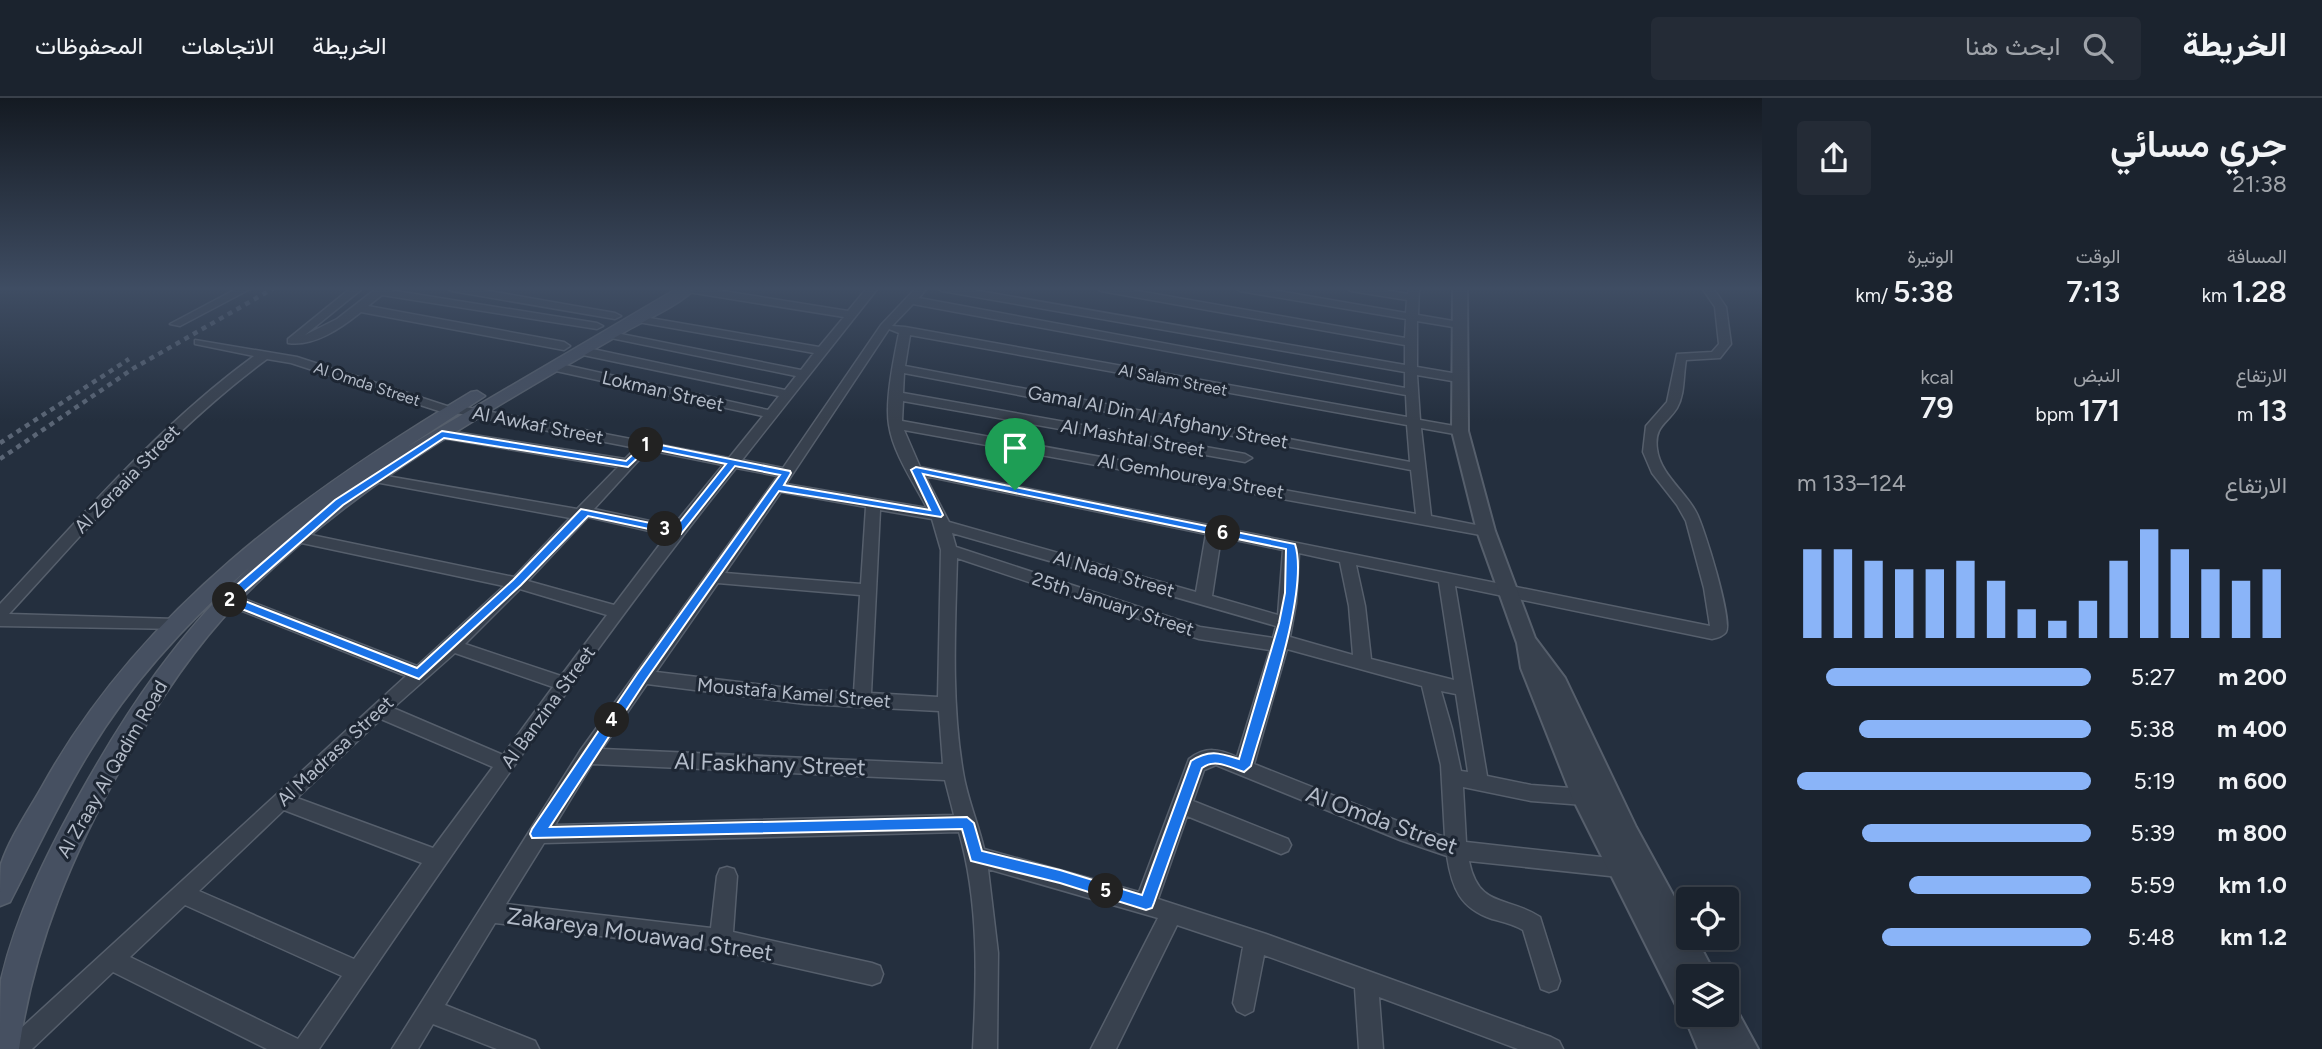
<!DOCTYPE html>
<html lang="ar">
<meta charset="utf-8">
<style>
:root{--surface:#1b232e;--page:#242b36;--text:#f1f3f6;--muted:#a0a4aa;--line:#39404a;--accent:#8ab4f8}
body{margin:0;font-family:Figtree,Vazirmatn,sans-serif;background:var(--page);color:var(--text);direction:rtl;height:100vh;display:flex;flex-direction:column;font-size:26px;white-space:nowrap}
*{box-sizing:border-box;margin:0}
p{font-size:23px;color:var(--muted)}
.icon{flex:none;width:38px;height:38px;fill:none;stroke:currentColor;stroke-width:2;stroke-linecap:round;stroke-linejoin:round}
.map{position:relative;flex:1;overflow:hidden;direction:ltr}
.details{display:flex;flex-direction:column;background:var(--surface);width:560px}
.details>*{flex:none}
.buttons{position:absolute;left:1676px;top:789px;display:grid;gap:14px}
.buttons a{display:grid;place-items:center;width:63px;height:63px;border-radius:7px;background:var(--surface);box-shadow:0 4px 18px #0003,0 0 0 2px var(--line);font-size:35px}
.pin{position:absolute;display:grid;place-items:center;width:60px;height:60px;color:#fff;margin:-72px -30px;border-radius:50% 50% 50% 0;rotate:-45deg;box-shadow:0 0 7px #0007}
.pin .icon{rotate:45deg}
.km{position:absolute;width:35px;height:35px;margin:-18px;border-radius:50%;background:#222;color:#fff;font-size:19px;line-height:35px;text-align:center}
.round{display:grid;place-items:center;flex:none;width:74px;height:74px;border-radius:7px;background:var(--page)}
.head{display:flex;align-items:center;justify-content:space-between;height:119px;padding:0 35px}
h1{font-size:38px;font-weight:600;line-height:52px}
.figures{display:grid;grid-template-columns:repeat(3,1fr);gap:10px;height:119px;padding:7px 35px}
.figures div{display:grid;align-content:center}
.figures b{font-size:30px;font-weight:600}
.figures small{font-size:19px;font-weight:400}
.figures p{font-size:19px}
.chart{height:196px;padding:14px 35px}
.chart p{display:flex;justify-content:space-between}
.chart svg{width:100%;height:126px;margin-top:7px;stroke:var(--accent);stroke-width:6}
ul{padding:0 35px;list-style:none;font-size:23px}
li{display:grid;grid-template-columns:112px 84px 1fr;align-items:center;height:52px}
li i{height:18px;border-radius:9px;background:var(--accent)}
header{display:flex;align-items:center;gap:42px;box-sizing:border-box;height:98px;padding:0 35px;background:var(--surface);border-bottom:2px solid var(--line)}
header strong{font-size:33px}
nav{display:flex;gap:38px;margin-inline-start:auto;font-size:24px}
.search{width:490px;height:63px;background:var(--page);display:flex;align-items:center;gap:18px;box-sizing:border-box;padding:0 24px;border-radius:7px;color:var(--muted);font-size:26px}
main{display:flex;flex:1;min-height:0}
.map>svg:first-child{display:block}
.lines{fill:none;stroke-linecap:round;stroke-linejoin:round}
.minor-casing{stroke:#565f6c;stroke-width:3}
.tertiary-casing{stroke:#565f6c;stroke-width:4}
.secondary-casing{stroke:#565f6c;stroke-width:3}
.minor{fill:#38414e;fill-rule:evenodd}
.tertiary{fill:#38414e;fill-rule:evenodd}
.secondary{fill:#465061;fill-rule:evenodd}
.rail{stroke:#5a6575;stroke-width:4.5;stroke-dasharray:5 5;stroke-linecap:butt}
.route{fill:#1a73e8;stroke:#fff;stroke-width:2;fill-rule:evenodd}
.labels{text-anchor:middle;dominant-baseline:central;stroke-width:6;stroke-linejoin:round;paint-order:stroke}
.far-street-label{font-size:16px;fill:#b4bcc9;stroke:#1d2633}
.street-label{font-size:19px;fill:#b4bcc9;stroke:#1d2633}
.near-street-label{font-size:23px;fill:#b4bcc9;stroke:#1d2633}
</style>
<header>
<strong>الخريطة</strong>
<div class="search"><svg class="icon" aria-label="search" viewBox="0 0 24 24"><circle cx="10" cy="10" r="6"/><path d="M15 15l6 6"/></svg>ابحث هنا</div>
<nav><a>الخريطة</a><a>الاتجاهات</a><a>المحفوظات</a></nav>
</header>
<main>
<section class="details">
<div class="head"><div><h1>جري مسائي</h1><p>21:38</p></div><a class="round"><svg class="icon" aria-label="share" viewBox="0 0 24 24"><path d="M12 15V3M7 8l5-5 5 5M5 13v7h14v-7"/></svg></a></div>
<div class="figures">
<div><p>المسافة</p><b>1.28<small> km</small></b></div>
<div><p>الوقت</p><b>7:13</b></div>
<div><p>الوتيرة</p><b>5:38<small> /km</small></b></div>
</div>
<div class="figures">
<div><p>الارتفاع</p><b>13<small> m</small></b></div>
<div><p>النبض</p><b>171<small> bpm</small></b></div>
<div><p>kcal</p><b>79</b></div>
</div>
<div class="chart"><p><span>الارتفاع</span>124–133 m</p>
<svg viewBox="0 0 160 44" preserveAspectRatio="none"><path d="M5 44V13M15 44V13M25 44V17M35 44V20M45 44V20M55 44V17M65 44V24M75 44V34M85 44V38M95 44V31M105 44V17M115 44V6M125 44V13M135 44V20M145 44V24M155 44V20"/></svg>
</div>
<ul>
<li><b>200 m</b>5:27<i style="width:90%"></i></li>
<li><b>400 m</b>5:38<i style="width:79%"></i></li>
<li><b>600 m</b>5:19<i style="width:100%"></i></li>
<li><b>800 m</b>5:39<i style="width:78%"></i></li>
<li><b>1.0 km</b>5:59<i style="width:62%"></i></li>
<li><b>1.2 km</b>5:48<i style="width:71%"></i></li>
</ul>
</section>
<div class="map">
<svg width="1762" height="951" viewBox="0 0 1762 951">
<rect width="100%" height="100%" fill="#242f3e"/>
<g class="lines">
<g class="minor-casing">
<path id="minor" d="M238 190H252L180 228 170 226Z
M351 190H363L305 237 337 221 377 190 597 225 603 228 597 231 382 197 368 208 564 244 570 248 564 252 361 214C341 230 314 249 288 245V241Z
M447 190H472L615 215 621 218 615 221 452 193Z
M704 190 848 213 867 190H878L742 362 783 370 881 227 916 190H927L919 200 1405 290V274L942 193 937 190H962L1405 267V247L1101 193 1096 190H1121L1405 240 1406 221 1240 193 1235 190H1261L1406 215 1407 202 1351 193 1346 190H1373L1408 196 1409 190H1419L1418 217 1459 224 1465 227 1459 230 1417 223V269L1458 276 1464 280 1458 284 1417 277 1420 322 1460 329 1467 333 1460 337 1421 330 1431 418 1491 430 1494 433 1491 436 1486 438 904 332 920 369 1710 528 1704 490 1686 423 1677 407 1652 375 1643 354 1646 328 1667 304 1677 256 1712 254 1719 246 1715 209 1702 190H1713L1726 209 1731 246 1720 260 1686 262C1683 278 1685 296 1677 310 1667 326 1654 328 1657 351 1660 376 1685 393 1696 414 1704 428 1733 523 1726 534 1723 538 1717 540 1712 541L1455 488 1487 678 1531 687 1584 691 1591 693 1594 699 1591 705 1584 707 1531 703 1463 689 1466 744 1619 761 1626 763 1629 770 1626 777 1619 779 1469 763C1479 811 1506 797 1540 819L1560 883 1557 891 1549 894 1541 891 1523 832C1513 826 1503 824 1492 821 1460 810 1452 790 1447 758L1400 742 1216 667 1204 672 1193 703 1288 741 1291 747 1288 753 1281 756 1187 718 1158 801 1266 836 1551 939 1559 943 1563 951H1518L1379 899 1383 951H1359L1355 890 1264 857 1253 913 1245 917 1237 913 1233 905 1243 849 1177 827 1116 951H1091L1158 820 988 771 998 855 997 951H973C977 879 979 804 959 734L544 745 506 806 711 830 717 778 720 771 727 769 734 771 737 778 733 834 872 865 880 868 883 876 880 884 872 887 721 853 495 825 445 907 535 943 539 951H497L433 926 418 951H392L580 653 778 378 736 370C588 556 453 754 319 951H267L113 874 32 951H3L7 943 406 578 222 505 220 501 222 497H234L417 568 504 488 297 444 292 443 289 439 292 435 297 434 514 479 570 420 375 384 370 383 368 380 370 377 375 376 577 411 618 369 442 340 435 336 442 332 625 361 636 350 456 315 451 317 291 265 267 261C169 333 91 427 9 516L176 521 182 523 184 527 182 531 0 528V506C81 419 158 328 254 258L195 246V242L297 259 450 309 455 307 729 360 763 318 556 273 550 269 556 265 768 312 779 298 583 257 577 253 583 249 785 292 796 278 611 240 605 237 611 234 801 272 814 255 638 224 632 221 638 218 819 249 844 219 688 194 683 191ZM913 206 1406 297 1407 319 905 229 892 228ZM889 231 899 235C894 260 885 302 889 327 893 355 914 385 927 410L786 386ZM910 237 1407 327 1410 364 905 268ZM904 275 1411 372 1416 416 902 323 903 303 1245 364 1252 360 1245 356 903 295ZM648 352 723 367 673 428 594 411ZM925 378 1206 436 1196 494 949 424ZM781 394 866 409 861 486 725 475ZM880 412 932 421 941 452 938 599 871 595ZM588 419 667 437 614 507 528 483ZM952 435 1276 528 1273 540 1200 529 956 449ZM1221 439 1283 452 1278 517 1212 498ZM1299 455 1340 464 1349 508 1353 557 1290 539 1296 505ZM957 460 1199 541 1270 552 1237 659C1219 651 1206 648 1189 661L1139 794 984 751C978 725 967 700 963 674 951 603 955 531 957 460ZM1356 467 1439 484 1454 582 1371 561 1365 508ZM718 485 860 497 854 594 805 592 656 574ZM520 491 607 517 561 578 465 546ZM1287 551 1422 588 1441 667 1445 739 1410 728 1254 666ZM455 555 553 589 503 657 393 610ZM647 586 805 606 939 613 943 666 602 651ZM1441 593 1456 596 1468 674 1461 673 1452 631ZM381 621 493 669 433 750 297 700ZM592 666 945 682 954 717 555 727ZM284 712 422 765 354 861 199 793ZM185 807 342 878 298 941 130 859Z"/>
</g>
<g class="tertiary-casing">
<path id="tertiary" d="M1453 190H1467L1468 333 1495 433 1535 540 1565 580 1636 729 1689 826V840H1696L1716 878H1689V917H1727V904L1734 907 1758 951H1698L1683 915 1679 913 1572 699 1521 570 1517 545 1477 433 1452 333Z"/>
</g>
<g class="secondary-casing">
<path id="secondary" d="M678 190H696C681 206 648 221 628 232 574 263 520 294 467 327 384 377 304 436 236 506 192 552 156 607 125 663 73 754 34 846 19 951H0C0 929 0 903 1 882 16 817 47 755 80 696 127 612 179 534 251 468 190 521 132 583 90 653 60 701 36 754 10 804L0 808C0 796 0 778 1 766 10 739 29 712 43 687 140 512 304 394 471 294L477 293 485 298 407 349Z"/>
</g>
<use href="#minor" class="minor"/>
<use href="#tertiary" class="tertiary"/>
<use href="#secondary" class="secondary"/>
<path class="rail" d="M0 345 129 261
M0 361 134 270 274 190"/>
</g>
<linearGradient id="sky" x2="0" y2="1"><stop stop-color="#141a22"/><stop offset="0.59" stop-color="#3f4d63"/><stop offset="1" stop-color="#3f4d63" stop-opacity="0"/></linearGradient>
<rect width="1762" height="323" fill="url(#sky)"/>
<path class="route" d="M442 333 626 363 646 344 790 373 791 375 784 387 930 412 911 372 916 369 1295 446C1310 492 1265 618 1251 668L1244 674C1229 669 1215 660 1202 670L1154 805 1152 810 1146 812 1060 785 971 763 962 731 532 740 530 736 532 731 637 576 780 377 735 368 681 436 677 437 588 418 521 487 419 581 224 504V498L335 402ZM444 340 628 369 648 350 726 366 675 430 581 411 513 482 417 570 237 500 343 407ZM923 376 1286 451 1285 495 1279 525 1239 661C1220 655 1209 651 1191 663L1142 797 1060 772 982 753 974 725 967 719 550 729 646 582 779 393 941 419 943 417Z"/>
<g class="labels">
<g class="far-street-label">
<text transform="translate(1173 282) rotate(11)">Al Salam Street</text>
<text transform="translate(367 286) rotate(18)">Al Omda Street</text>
</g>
<g class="street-label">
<text transform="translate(663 293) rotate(13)">Lokman Street</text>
<text transform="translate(1158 319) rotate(11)">Gamal Al Din Al Afghany Street</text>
<text transform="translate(538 327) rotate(11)">Al Awkaf Street</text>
<text transform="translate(1133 340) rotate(10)">Al Mashtal Street</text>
<text transform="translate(1191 378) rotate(10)">Al Gemhoureya Street</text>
<text transform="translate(127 381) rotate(-46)">Al Zeraaia Street</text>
<text transform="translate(1114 476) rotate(16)">Al Nada Street</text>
<text transform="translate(1113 506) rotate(18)">25th January Street</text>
<text transform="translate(794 595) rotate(5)">Moustafa Kamel Street</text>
<text transform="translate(548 609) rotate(-54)">Al Banzina Street</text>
<text transform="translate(335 653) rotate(-43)">Al Madrasa Street</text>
<text transform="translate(112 671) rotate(-60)">Al Zraay Al Qadim Road</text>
</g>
<g class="near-street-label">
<text transform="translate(770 666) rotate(2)">Al Faskhany Street</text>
<text transform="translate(1382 722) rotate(20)">Al Omda Street</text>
<text transform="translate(640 836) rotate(8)">Zakareya Mouawad Street</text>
</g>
</g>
</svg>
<div class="buttons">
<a><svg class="icon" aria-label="locate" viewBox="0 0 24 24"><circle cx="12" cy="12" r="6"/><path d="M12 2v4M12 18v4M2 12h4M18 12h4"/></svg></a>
<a><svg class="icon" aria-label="layers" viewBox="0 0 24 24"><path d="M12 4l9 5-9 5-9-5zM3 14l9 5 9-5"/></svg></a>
</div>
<div class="pin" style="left:1015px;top:392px;background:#1e9e55"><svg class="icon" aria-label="arrive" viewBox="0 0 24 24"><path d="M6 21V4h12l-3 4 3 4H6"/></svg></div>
<b class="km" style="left:646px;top:347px">1</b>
<b class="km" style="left:230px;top:502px">2</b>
<b class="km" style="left:665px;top:431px">3</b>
<b class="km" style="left:612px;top:622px">4</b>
<b class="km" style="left:1106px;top:793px">5</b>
<b class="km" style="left:1223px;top:435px">6</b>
</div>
</main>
